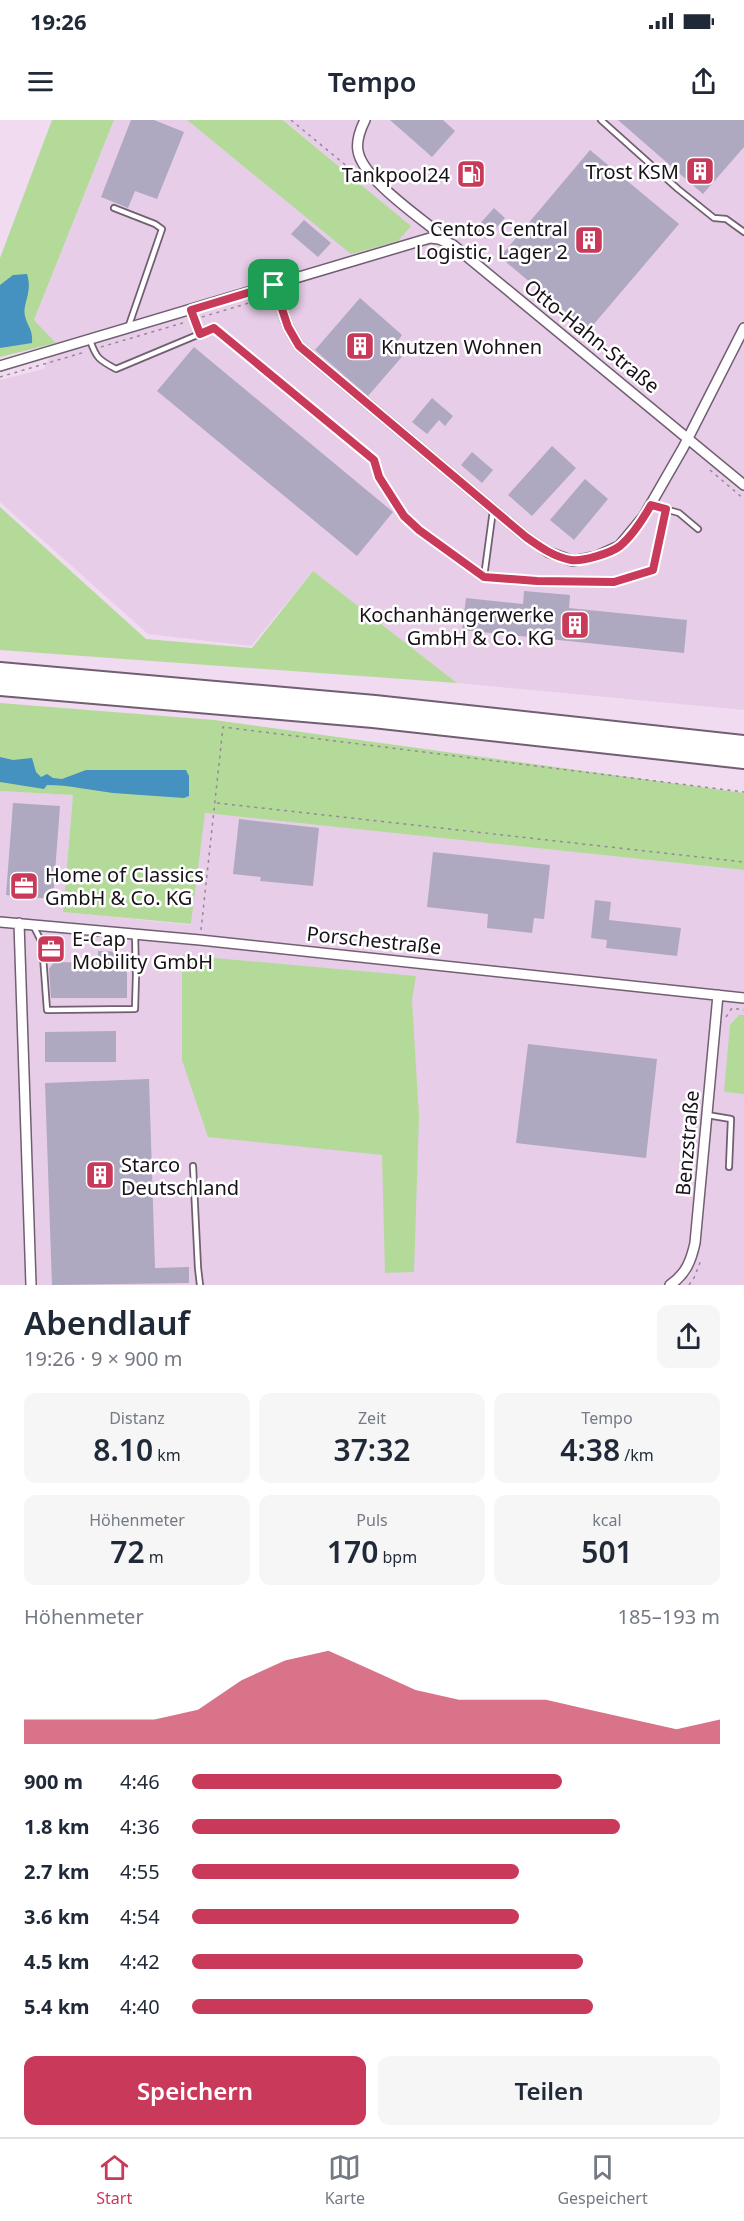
<!DOCTYPE html>
<html lang="de">
<meta charset="utf-8">
<style>
:root{--surface:#fff;--page:#f6f6f7;--text:#1f2937;--muted:#747a83;--line:#e0e1e3;--accent:#c93959}
body{margin:0;font-family:"Noto Sans",sans-serif;background:var(--page);color:var(--text);height:100vh;display:flex;flex-direction:column;font-size:22px;white-space:nowrap}
*{box-sizing:border-box;margin:0}
p{font-size:20px;color:var(--muted)}
.icon{flex:none;width:33px;height:33px;fill:none;stroke:currentColor;stroke-width:2;stroke-linecap:round;stroke-linejoin:round}
.map{position:relative;height:1165px;overflow:hidden}
.side{display:flex;flex-direction:column;background:var(--surface);flex:1}
.side>*{flex:none}
.pin{position:absolute;display:grid;place-items:center;width:51px;height:51px;color:#fff;margin:-26px;border-radius:12px;box-shadow:0 3px 9px #0006}
.round{display:grid;place-items:center;flex:none;width:63px;height:63px;border-radius:12px;background:var(--page)}
.summary{display:flex;align-items:center;justify-content:space-between;height:102px;padding:0 24px}
h1{font-size:33px;font-weight:600;line-height:45px}
.stats{display:grid;grid-template-columns:repeat(3,1fr);gap:9px;height:102px;padding:6px 24px}
.stats div{display:grid;align-content:center;border-radius:12px;background:var(--page);text-align:center}
.stats b{font-size:30px;font-weight:600}
.stats small{font-size:16px;font-weight:400}
.stats p{font-size:16px}
.chart{height:168px;padding:12px 24px}
.chart p{display:flex;justify-content:space-between}
.chart svg{width:100%;height:108px;margin-top:6px;fill:var(--accent);opacity:.7}
.cta{display:flex;gap:12px;margin-top:auto;padding:12px 24px}
.cta a{flex:1;height:69px;border-radius:12px;background:var(--accent);color:#fff;font-size:24px;font-weight:600;line-height:69px;text-align:center}
.cta a+a{background:var(--page);color:var(--text)}
ul{padding:0 24px;list-style:none;font-size:20px}
li{display:grid;grid-template-columns:96px 72px 1fr;align-items:center;height:45px}
li i{height:15px;border-radius:8px;background:var(--accent)}
.status{display:flex;justify-content:space-between;align-items:center;height:42px;padding:0 30px;background:var(--surface);direction:ltr}
.status svg{height:16px;fill:currentColor}
header{display:flex;justify-content:space-between;align-items:center;height:78px;padding:0 24px;background:var(--surface);font-size:27px;font-weight:600}
.menu{display:flex;justify-content:space-around;align-items:center;height:84px;border-top:2px solid var(--line);background:var(--surface);font-size:16px;color:var(--muted)}
.menu a{display:grid;justify-items:center;gap:3px}
.menu .current{color:var(--accent)}
.map>svg:first-child{display:block}
.built{fill:#e7cde8}
.green{fill:#b4da9a}
.water{fill:#4591bf}
.building{fill:#aea8c1}
.lines{fill:none;stroke-linecap:round;stroke-linejoin:round}
.service-casing{stroke:#715f71;stroke-width:8}
.minor-casing{stroke:#715f71;stroke-width:12}
.motorway-casing{stroke:#715f71;stroke-width:20}
.path{stroke:#978897;stroke-width:1.5;stroke-dasharray:3 4.5;stroke-linecap:butt}
.service{stroke:#fff;stroke-width:4.5}
.minor{stroke:#fff;stroke-width:9}
.motorway{stroke:#fff;stroke-width:16}
.route-casing{stroke:#fff;stroke-width:12}
.route{stroke:#c93959;stroke-width:8}
.labels{text-anchor:middle;dominant-baseline:central;stroke-width:5;stroke-linejoin:round;paint-order:stroke}
.poi-label{font-size:20px;fill:#181118;stroke:#fff;text-anchor:end}
.street-label{font-size:20px;fill:#181118;stroke:#fff}
</style>
<div class="status"><b>19:26</b><svg viewBox="0 0 49 12"><path d="M0 12V9h3v3zM5 12V6h3v6zM10 12V3h3v9zM15 12V0h3v12zM26 1h20v11H26zM47 4h2v5h-2z"/></svg></div>
<header><svg class="icon" aria-label="menu" viewBox="0 0 24 24"><path d="M4 6h16M4 12h16M4 18h16"/></svg>Tempo<svg class="icon" aria-label="share" viewBox="0 0 24 24"><path d="M12 15V3M7 8l5-5 5 5M5 13v7h14v-7"/></svg></header>
<div class="map">
<svg width="744" height="1165" viewBox="0 0 744 1165">
<rect width="100%" height="100%" fill="#f0dbf1"/>
<path class="built" d="M114 0H187L352 134 411 106 284 0H744V590L457 563 313 451 251 526 148 514 0 382V260L44 249 56 223 34 200Z
M0 671 73 675 63 792 191 805 204 693 744 750V1165H0Z"/>
<path class="green" d="M52 0H114L34 200 56 223 0 237V138Z
M187 0H283L411 106 398 121 351 134Z
M0 387 146 519 252 528 313 451 457 563 0 530Z
M0 583 214 600 744 673V750L205 693 191 804 63 792 73 675 0 671Z
M182 835 416 856 412 880 419 996 414 1152 385 1153 382 1035 208 1017 182 940Z
M739 895H744V974L724 972 730 905Z"/>
<path class="water" d="M27 154C33 173 22 184 25 196 28 208 33 209 32 223L0 228V165L13 155Z
M0 637 13 640 32 638 36 652 41 657 47 654 53 658 62 659 86 650H186L189 656V676L184 678C160 676 136 675 113 673 90 670 69 665 47 665L44 669 0 662Z"/>
<path class="building" d="M131 0H154L184 12 157 79 135 71 128 88 101 77Z
M390 0H443L455 11 432 37Z
M618 0H744V27L703 74Z
M590 30 679 104 588 211 500 137Z
M494 88 505 98 486 119 475 109Z
M304 100 331 123 318 137 291 114Z
M360 178 402 215 397 222 407 231 368 276 315 230Z
M194 227 393 392 357 436 157 271Z
M432 278 453 296 445 306 439 300 427 314 412 302Z
M552 326 576 348 532 396 508 375Z
M472 332 493 350 482 363 461 345Z
M585 359 608 379 574 420 550 400Z
M524 471 570 475 569 488 687 500 684 533 462 510 466 478 523 484Z
M13 683 60 686 53 779 6 775Z
M239 699 319 708 313 766 260 761 261 757 233 754Z
M433 732 550 745 544 799 534 798 532 813 487 808 488 794 427 787Z
M595 780 611 782 609 800 681 808 677 836 606 828 607 820 591 818Z
M98 831 127 832V878H51L49 849 54 842 98 843Z
M116 911V942H45V912Z
M528 924 657 939 646 1038 516 1023Z
M149 959 155 1148 189 1147V1163L52 1165 45 963Z"/>
<g class="lines">
<g class="service-casing">
<path id="service" d="M601 0 678 69 714 98 726 99 744 112
M114 88 155 104 162 109 128 208
M191 190 200 214
M90 220C96 238 99 240 116 249L214 208 374 340C390 398 438 424 484 457
M651 385 679 393 698 409
M493 390 484 457 537 461 614 462 653 450 666 389
M33 805 42 823 47 890 135 889 136 855 135 814
M707 995 731 999 729 1047
M193 1046 198 1148 200 1165"/>
</g>
<g class="minor-casing">
<path id="minor" d="M365 0C360 10 356 20 358 31 362 57 415 94 436 111L439 119
M274 165 288 207 299 226 526 417 548 432 573 441 597 436 619 426 644 396 683 328 744 208
M0 246 430 118 439 119 453 125 744 365
M0 802 200 820 744 878
M19 803 31 1165
M670 1165C686 1154 691 1141 695 1123L718 875"/>
</g>
<g class="motorway-casing">
<path id="motorway" d="M0 551 375 584 744 624
M0 567 373 599 744 640"/>
</g>
<path class="path" d="M291 0 349 48H354
M349 48 360 57
M285 172 295 169
M202 197 269 177
M101 227 186 202
M0 257 85 232
M710 350 744 379
M217 683 744 742
M201 810 223 607 744 672
M726 897 732 888 744 890
M689 1165 694 1158 701 1140"/>
<use href="#service" class="service"/>
<use href="#minor" class="minor"/>
<use href="#motorway" class="motorway"/>
</g>
<g class="lines">
<g class="route-casing">
<path id="route" d="M274 165 288 207 299 226 526 417C540 427 554 437 571 440 582 442 611 433 620 426 632 416 643 399 651 385L666 389 653 450 614 462 537 461 484 457 419 410 404 396 379 357 374 340 214 208 200 214 191 190Z"/>
</g>
<use href="#route" class="route"/>
</g>
<defs>
<g id="building-square" transform="scale(1.5)"><rect x="-9" y="-9" width="18" height="18" rx="4" fill="#c93959" stroke="#fff"/><path d="M-4-6H4V6H1V3H-1V6H-4ZM-2.5-4.3h1.7v1.8h-1.7ZM.8-4.3h1.7v1.8H.8ZM-2.5-1h1.7V.8h-1.7ZM.8-1h1.7V.8H.8Z" fill="#fff"/></g>
<g id="fuel-square" transform="scale(1.5)"><rect x="-9" y="-9" width="18" height="18" rx="4" fill="#c93959" stroke="#fff"/><path d="M-5.5-6h7V0h2V4h1.3V-2.5L3-4.5l.8-.8L6-3V5H2.5V1h-1V6h-7ZM-4.2-4.7v3.2H.2V-4.7Z" fill="#fff"/></g>
<g id="office-square" transform="scale(1.5)"><rect x="-9" y="-9" width="18" height="18" rx="4" fill="#c93959" stroke="#fff"/><path d="M-6-3h4V-5.5h4V-3h4V5H-6ZM-1-4.5V-3h2v-1.5ZM-6 0V1H6V0Z" fill="#fff"/></g>
</defs>
<g fill-rule="evenodd">
<use href="#building-square" x="700" y="51"/>
<use href="#fuel-square" x="471" y="54"/>
<use href="#building-square" x="589" y="120"/>
<use href="#building-square" x="360" y="226"/>
<use href="#building-square" x="575" y="505"/>
<use href="#office-square" x="24" y="766"/>
<use href="#office-square" x="51" y="829"/>
<use href="#building-square" x="100" y="1055"/>
</g>
<g class="labels">
<g class="poi-label">
<text x="679" y="51">Trost KSM</text>
<text x="450" y="54">Tankpool24</text>
<text x="568" y="108">Centos Central<tspan x="568" dy="23">Logistic, Lager 2</tspan></text>
<text x="381" y="226" text-anchor="start">Knutzen Wohnen</text>
<text x="554" y="494">Kochanhängerwerke<tspan x="554" dy="23">GmbH &amp; Co. KG</tspan></text>
<text x="45" y="754" text-anchor="start">Home of Classics<tspan x="45" dy="23">GmbH &amp; Co. KG</tspan></text>
<text x="72" y="818" text-anchor="start">E-Cap<tspan x="72" dy="23">Mobility GmbH</tspan></text>
<text x="121" y="1044" text-anchor="start">Starco<tspan x="121" dy="23">Deutschland</tspan></text>
</g>
<g class="street-label">
<text transform="translate(592 216) rotate(39)">Otto-Hahn-Straße</text>
<text transform="translate(374 820) rotate(6)">Porschestraße</text>
<text transform="translate(687 1023) rotate(-85)">Benzstraße</text>
</g>
</g>
</svg>
<div class="pin" style="left:274px;top:165px;background:#1e9e55"><svg class="icon" aria-label="arrive" viewBox="0 0 24 24"><path d="M6 21V4h12l-3 4 3 4H6"/></svg></div>
</div>
<section class="side">
<div class="summary"><div><h1>Abendlauf</h1><p>19:26 · 9 × 900 m</p></div><a class="round"><svg class="icon" aria-label="share" viewBox="0 0 24 24"><path d="M12 15V3M7 8l5-5 5 5M5 13v7h14v-7"/></svg></a></div>
<div class="stats">
<div><p>Distanz</p><b>8.10<small> km</small></b></div>
<div><p>Zeit</p><b>37:32</b></div>
<div><p>Tempo</p><b>4:38<small> /km</small></b></div>
</div>
<div class="stats">
<div><p>Höhenmeter</p><b>72<small> m</small></b></div>
<div><p>Puls</p><b>170<small> bpm</small></b></div>
<div><p>kcal</p><b>501</b></div>
</div>
<div class="chart"><p><span>Höhenmeter</span>185–193 m</p>
<svg viewBox="0 0 160 44" preserveAspectRatio="none"><path d="M0 44V34L10 34L20 34L30 34L40 30L50 18L60 10L70 6L80 14L90 22L100 26L110 26L120 26L130 30L140 34L150 38L160 34V44z"/></svg>
</div>
<ul>
<li><b>900 m</b>4:46<i style="width:70%"></i></li>
<li><b>1.8 km</b>4:36<i style="width:81%"></i></li>
<li><b>2.7 km</b>4:55<i style="width:62%"></i></li>
<li><b>3.6 km</b>4:54<i style="width:62%"></i></li>
<li><b>4.5 km</b>4:42<i style="width:74%"></i></li>
<li><b>5.4 km</b>4:40<i style="width:76%"></i></li>
</ul>
<div class="cta"><a>Speichern</a><a>Teilen</a></div>
</section>
<nav class="menu">
<a class="current"><svg class="icon" aria-label="home" viewBox="0 0 24 24"><path d="M3 11l9-7 9 7M6 9v11h12V9"/></svg>Start</a>
<a><svg class="icon" aria-label="map" viewBox="0 0 24 24"><path d="M3 6l6-2 6 2 6-2v14l-6 2-6-2-6 2zM9 4v14M15 6v14"/></svg>Karte</a>
<a><svg class="icon" aria-label="saved" viewBox="0 0 24 24"><path d="M7 4h10v16l-5-4-5 4z"/></svg>Gespeichert</a>
</nav>
